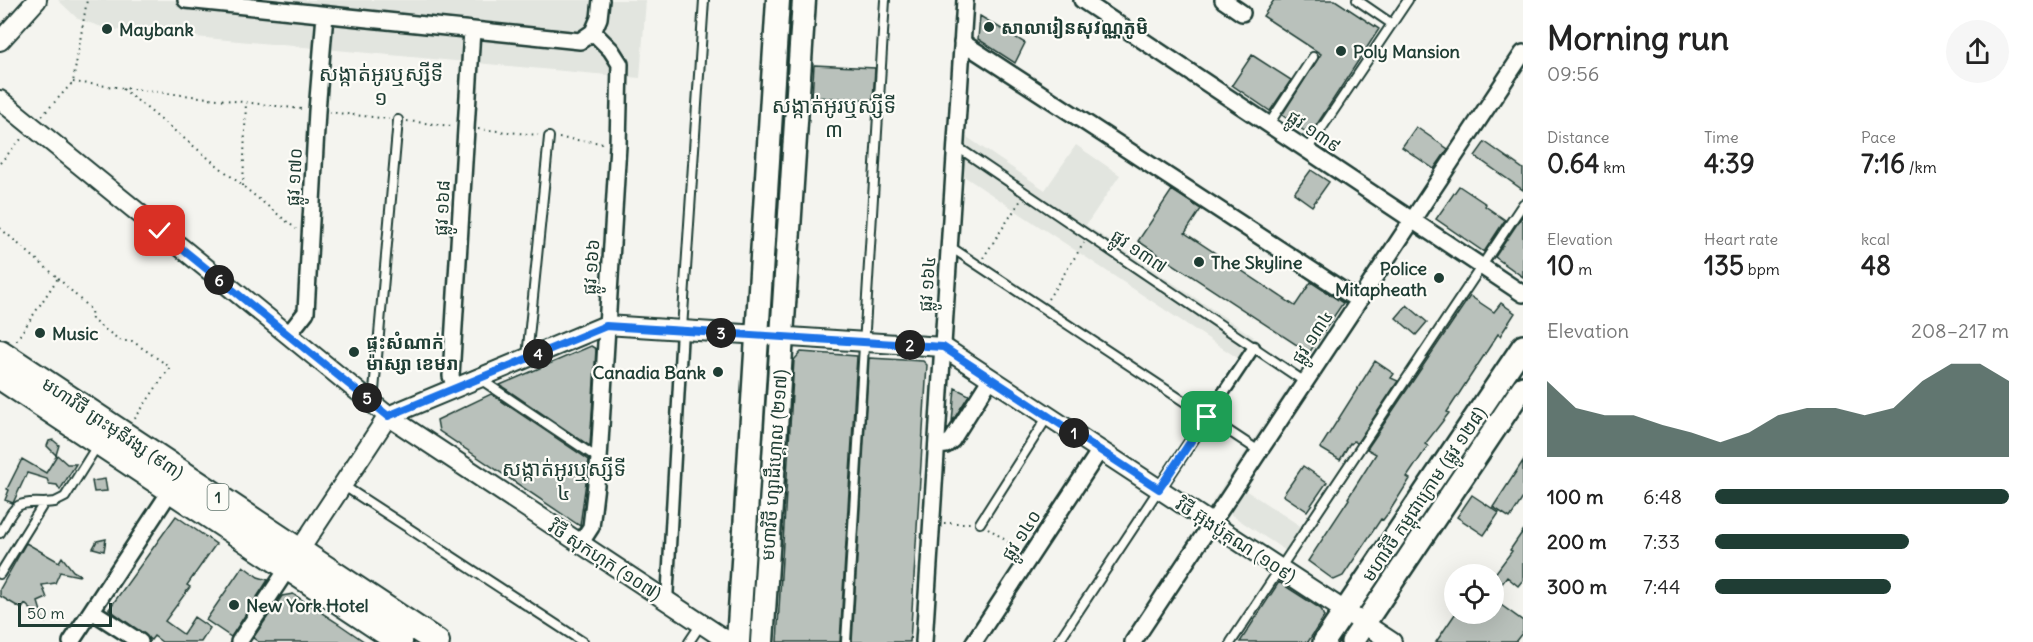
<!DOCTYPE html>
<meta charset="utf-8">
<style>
:root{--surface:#fff;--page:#f6f6f6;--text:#222;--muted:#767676;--accent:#1f3d34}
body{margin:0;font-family:Delius,"Noto Sans Khmer",sans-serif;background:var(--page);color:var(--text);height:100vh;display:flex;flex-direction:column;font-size:22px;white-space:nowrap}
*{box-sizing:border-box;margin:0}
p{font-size:20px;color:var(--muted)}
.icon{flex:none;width:33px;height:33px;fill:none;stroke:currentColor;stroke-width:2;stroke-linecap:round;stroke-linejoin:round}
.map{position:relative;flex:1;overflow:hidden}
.details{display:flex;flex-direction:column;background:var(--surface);width:510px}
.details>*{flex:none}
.fabs{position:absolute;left:1444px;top:564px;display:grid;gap:12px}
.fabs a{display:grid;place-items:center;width:60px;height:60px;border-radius:50%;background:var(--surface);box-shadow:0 6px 24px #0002;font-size:30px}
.scale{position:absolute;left:18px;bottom:15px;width:94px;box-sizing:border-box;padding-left:6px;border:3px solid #1f3d34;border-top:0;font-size:16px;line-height:21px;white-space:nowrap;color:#1f3d34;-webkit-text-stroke:4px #fdfcf7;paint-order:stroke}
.pin{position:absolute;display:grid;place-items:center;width:51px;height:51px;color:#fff;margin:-26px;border-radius:12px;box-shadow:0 3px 9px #0006}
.km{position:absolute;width:30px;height:30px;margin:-15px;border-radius:50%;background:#222;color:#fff;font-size:16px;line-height:30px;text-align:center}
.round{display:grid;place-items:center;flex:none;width:63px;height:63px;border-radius:32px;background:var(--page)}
.head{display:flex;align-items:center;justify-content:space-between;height:102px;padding:0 24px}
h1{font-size:33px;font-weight:800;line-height:45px}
.stats{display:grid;grid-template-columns:repeat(3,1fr);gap:9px;height:102px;padding:6px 24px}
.stats div{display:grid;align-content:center}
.stats b{font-size:26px;font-weight:800}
.stats small{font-size:16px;font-weight:400}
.stats p{font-size:16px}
.chart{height:168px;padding:12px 24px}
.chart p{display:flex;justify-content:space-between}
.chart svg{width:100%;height:108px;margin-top:6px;fill:var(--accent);opacity:.7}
ul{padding:0 24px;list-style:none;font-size:20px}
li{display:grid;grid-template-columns:96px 72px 1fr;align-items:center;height:45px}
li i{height:15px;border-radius:8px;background:var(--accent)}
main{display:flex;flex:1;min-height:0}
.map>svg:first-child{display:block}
.built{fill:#e2e5df}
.building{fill:#b9c1bb;stroke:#1f3d34;stroke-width:1.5}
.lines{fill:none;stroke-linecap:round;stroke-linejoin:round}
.service-casing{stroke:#1f3d34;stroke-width:12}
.pedestrian-casing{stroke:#1f3d34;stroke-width:15}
.minor-casing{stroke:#1f3d34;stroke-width:20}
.tertiary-casing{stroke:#1f3d34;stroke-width:22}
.secondary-casing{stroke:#1f3d34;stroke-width:26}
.primary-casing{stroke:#1f3d34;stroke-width:27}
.trunk-casing{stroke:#1f3d34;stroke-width:28}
.path{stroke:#1f3d34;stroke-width:2;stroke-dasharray:1.5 4.5;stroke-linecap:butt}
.service{stroke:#fdfcf7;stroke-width:8}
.pedestrian{stroke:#fdfcf7;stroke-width:10}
.minor{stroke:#fdfcf7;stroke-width:15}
.tertiary{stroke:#fdfcf7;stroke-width:18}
.secondary{stroke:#fdfcf7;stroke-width:21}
.primary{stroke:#fdfcf7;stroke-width:22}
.trunk{stroke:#fdfcf7;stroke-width:24}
.route-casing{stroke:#fff;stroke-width:12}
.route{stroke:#1a73e8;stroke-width:8}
.poi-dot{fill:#1f3d34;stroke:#fdfcf7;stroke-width:2}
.labels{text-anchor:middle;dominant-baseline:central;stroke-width:4.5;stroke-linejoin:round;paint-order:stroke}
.shield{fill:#fdfcf7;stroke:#62766e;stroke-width:1.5}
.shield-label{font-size:16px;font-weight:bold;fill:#1f3d34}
.poi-label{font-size:18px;font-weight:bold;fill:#1f3d34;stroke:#fdfcf7;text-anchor:start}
.street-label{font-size:18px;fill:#1f3d34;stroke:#fdfcf7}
.quarter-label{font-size:21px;fill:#1f3d34;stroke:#fdfcf7}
</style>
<main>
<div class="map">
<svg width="1523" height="642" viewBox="0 0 1523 642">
<rect width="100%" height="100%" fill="#f4f4ef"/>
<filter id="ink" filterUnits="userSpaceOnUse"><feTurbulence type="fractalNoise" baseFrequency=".0167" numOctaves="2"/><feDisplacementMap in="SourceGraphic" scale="12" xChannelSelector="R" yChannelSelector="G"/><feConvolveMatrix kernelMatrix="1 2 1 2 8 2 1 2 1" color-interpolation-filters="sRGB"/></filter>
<g filter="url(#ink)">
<path class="built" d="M58 0H646L640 78 108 29 78 19Z
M961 133 1045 190 1076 145 1120 175 1086 225 1254 337 1239 359 959 173Z
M1289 386 1307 397 1245 490 1305 529 1289 553 1212 502Z"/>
<path class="building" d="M1274 0H1335L1379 29 1310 135 1282 115 1321 54 1263 16Z
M980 16 1025 43 1015 63 978 39Z
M1252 55 1291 80 1270 111 1232 85Z
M814 65 875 68 873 100 812 97Z
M1416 127 1448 149 1434 169 1402 147Z
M1485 142 1523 169V190L1475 156Z
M1311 170 1329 182 1312 206 1294 193Z
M1459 186 1486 204 1485 206 1505 220 1484 252 1436 219Z
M1172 190 1201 209 1185 233 1295 306 1311 282 1343 303 1309 353 1138 241Z
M1523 215V277L1495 257Z
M1470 296 1494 312 1501 303 1515 313 1500 336 1498 334 1447 412 1449 413 1425 444 1428 446 1407 477 1410 479 1389 512 1383 520 1381 519 1343 576 1334 580 1308 561 1349 499 1348 498 1376 454 1367 449Z
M1407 305 1427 322 1416 335 1396 318Z
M591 346 596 349 590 446 500 385Z
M801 352 857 356 840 642H777L794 360Z
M869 358 923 361 927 365 910 642H852Z
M1375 361 1394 374 1391 378 1398 381 1357 443 1354 441 1351 444 1350 443 1340 460 1320 448Z
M955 388 969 395 952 422Z
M491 394 589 460 580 526 439 431 437 420Z
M53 440 59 445 56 455 47 446 49 441Z
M57 455 67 464H76L60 490 57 485 49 484 47 479 27 473 13 503 5 500 9 490 7 489 22 459 46 473Z
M1523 461V498L1510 518 1493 507Z
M1303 466 1327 482 1307 511 1283 495Z
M105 479 107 491 94 492 92 481Z
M1472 495 1499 513 1484 535 1457 517Z
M176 516 216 544 187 585 190 587 165 621 183 634 194 617 210 628 201 642H162L154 636 151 640 109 609Z
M1523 531V580L1518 586 1507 577 1494 594V575L1512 551 1510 550Z
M106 539 104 551 93 548 97 541Z
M26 543 59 562 62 557 73 571 80 575 79 576 60 572 55 583 42 585 47 598 38 602 44 621 25 604 22 609 0 596V589Z
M243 566 258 577 268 580 231 637 206 620Z
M1279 582 1321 609 1324 617 1308 642H1240Z
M293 594 336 622 365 642H259L253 638 282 596Z
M1494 600 1523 621V632L1515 642H1436L1455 614H1494Z"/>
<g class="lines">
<g class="service-casing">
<path id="service" d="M1357 0 1392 24
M1269 124 1313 57
M956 146 1305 382
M1307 150 1408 0
M949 246 1259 451
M682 329 704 0
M527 357 549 137
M480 379 599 459
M373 402 398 120
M344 486 583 642
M980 523 1048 416
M0 533C15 507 13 501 44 503
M0 574 44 503 55 502 65 497 97 446
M689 642 701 624
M846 642 885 0
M1058 642 1159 489
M1231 642 1523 204"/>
</g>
<g class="pedestrian-casing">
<path id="pedestrian" d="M1159 489 1254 347
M667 601 682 330"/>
</g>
<g class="minor-casing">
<path id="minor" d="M186 0 580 41 593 32
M1082 0 1523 294
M1223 0 1242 13
M593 32 599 18 601 0
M962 42 1359 301
M288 335 306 312 317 111 325 15
M455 388 451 376 472 30
M937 446 946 445 952 440 991 378
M580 544 591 527 599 459 618 145 620 64 611 50 593 32
M92 611 140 642
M71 642 171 490
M239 642 288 568
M924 642 965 0
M974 642 1100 450
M1133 642 1523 53"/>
</g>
<g class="tertiary-casing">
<path id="tertiary" d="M0 41 37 0
M0 100 388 416 729 642
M299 551 388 416 606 325 943 347 1392 642"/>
</g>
<g class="secondary-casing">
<path id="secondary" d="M1324 642 1523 346
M1352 642 1523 387"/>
</g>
<g class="primary-casing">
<path id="primary" d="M738 642 778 0
M762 642 804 0"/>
</g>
<g class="trunk-casing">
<path id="trunk" d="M0 352 437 642
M0 377 400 642"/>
</g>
<path class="path" d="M73 82 302 109
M123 89 296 229
M329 112 389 119
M42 116 73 82 87 0
M407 121 452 126
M478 129 538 135
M559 138 604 143
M0 163 22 138
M243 186 246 102
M0 228 58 278 16 341
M983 258 1021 200
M58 278 91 310 92 320 121 341H132L170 367 134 420
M1048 299 1084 243
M944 523H972
M988 528 1018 549"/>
<use href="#service" class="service"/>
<use href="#pedestrian" class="pedestrian"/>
<use href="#minor" class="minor"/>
<use href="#tertiary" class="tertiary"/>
<use href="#secondary" class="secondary"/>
<use href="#primary" class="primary"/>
<use href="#trunk" class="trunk"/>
</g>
</g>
<g class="lines" filter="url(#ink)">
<g class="route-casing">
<path id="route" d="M160 231 388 416 606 326 943 347 1159 489 1207 417"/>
</g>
<use href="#route" class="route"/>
</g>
<g class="poi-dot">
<circle cx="989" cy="27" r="6"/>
<circle cx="107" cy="29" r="6"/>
<circle cx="1341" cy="51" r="6"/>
<circle cx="1199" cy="262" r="6"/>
<circle cx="1439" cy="278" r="6"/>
<circle cx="40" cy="333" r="6"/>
<circle cx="354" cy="352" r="6"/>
<circle cx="718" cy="372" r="6"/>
<circle cx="234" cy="605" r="6"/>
</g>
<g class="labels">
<rect class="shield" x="207.5" y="484" width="21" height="26" rx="4.5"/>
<g class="shield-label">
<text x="218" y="497">1</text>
</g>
<g class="poi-label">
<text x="1001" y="27">សាលារៀនសុវណ្ណភូមិ</text>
<text x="119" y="29">Maybank</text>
<text x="1353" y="51">Poly Mansion</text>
<text x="1211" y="262">The Skyline</text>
<text x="1427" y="268" text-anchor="end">Police<tspan x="1427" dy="21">Mitapheath</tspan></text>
<text x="52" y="333">Music</text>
<text x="366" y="342">ផ្ទះសំណាក់<tspan x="366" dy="21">ម៉ាស្សា ខេមរា</tspan></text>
<text x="706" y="372" text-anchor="end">Canadia Bank</text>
<text x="246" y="605">New York Hotel</text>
</g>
<g class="street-label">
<text transform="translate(1314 131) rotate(34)">ផ្លូវ ១៣៩</text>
<text transform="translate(294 177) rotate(-87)">ផ្លូវ ១៧០</text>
<text transform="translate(442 208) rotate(-87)">ផ្លូវ ១៦៨</text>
<text transform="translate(1139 251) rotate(34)">ផ្លូវ ១៣៧</text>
<text transform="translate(591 267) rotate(-86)">ផ្លូវ ១៦៦</text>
<text transform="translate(927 284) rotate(-86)">ផ្លូវ ១៦៤</text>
<text transform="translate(1312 337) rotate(-57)">ផ្លូវ ១៣៤</text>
<text transform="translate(113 428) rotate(34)">មហាវិថី ព្រះមុនីវង្ស (៩៣)</text>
<text transform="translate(774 465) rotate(-86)">មហាវិថី ហ្សាដឹហ្គោល (២១៧)</text>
<text transform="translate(1424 494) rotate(-56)">មហាវិថី កម្ពុជាក្រោម (ផ្លូវ ១២៨)</text>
<text transform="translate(1021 535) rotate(-57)">ផ្លូវ ១៤០</text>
<text transform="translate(1236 540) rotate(33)">វិថី អ៊ុងប៉ូគុណ (១០៩)</text>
<text transform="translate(605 560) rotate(33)">វិថី សុកហុក (១០៧)</text>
</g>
<g class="quarter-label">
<text x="381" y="73">សង្កាត់អូរឬស្សីទី<tspan x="381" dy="24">១</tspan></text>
<text x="834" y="105">សង្កាត់អូរឬស្សីទី<tspan x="834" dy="24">៣</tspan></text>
<text x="564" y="468">សង្កាត់អូរឬស្សីទី<tspan x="564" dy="24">៤</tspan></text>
</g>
</g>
</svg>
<div class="fabs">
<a><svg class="icon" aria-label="locate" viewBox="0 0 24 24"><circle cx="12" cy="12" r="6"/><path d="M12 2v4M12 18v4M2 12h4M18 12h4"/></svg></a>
</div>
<div class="scale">50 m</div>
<div class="pin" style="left:1207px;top:417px;background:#1e9e55"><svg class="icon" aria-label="arrive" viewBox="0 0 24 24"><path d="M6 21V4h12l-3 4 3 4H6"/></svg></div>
<div class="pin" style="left:160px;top:231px;background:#d93025"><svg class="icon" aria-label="check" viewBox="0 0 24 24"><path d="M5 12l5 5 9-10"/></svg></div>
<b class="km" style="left:1074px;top:433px">1</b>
<b class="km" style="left:910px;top:345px">2</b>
<b class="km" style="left:721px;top:333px">3</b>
<b class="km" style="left:538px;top:354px">4</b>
<b class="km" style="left:367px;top:398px">5</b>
<b class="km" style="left:219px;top:280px">6</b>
</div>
<section class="details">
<div class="head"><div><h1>Morning run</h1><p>09:56</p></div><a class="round"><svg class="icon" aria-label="share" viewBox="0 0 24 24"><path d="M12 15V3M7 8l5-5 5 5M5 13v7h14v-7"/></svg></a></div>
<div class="stats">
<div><p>Distance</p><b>0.64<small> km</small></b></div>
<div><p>Time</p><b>4:39</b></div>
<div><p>Pace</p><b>7:16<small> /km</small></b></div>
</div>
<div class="stats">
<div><p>Elevation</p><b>10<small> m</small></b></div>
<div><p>Heart rate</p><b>135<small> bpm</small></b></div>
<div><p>kcal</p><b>48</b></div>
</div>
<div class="chart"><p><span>Elevation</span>208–217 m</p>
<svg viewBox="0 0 160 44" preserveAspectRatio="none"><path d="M0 44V13L10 24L20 27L30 27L40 31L50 34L60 38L70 34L80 27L90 24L100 24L110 27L120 24L130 13L140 6L150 6L160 13V44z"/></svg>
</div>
<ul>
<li><b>100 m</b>6:48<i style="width:100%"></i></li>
<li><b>200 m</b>7:33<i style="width:66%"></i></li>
<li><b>300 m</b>7:44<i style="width:60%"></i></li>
</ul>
</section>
</main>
